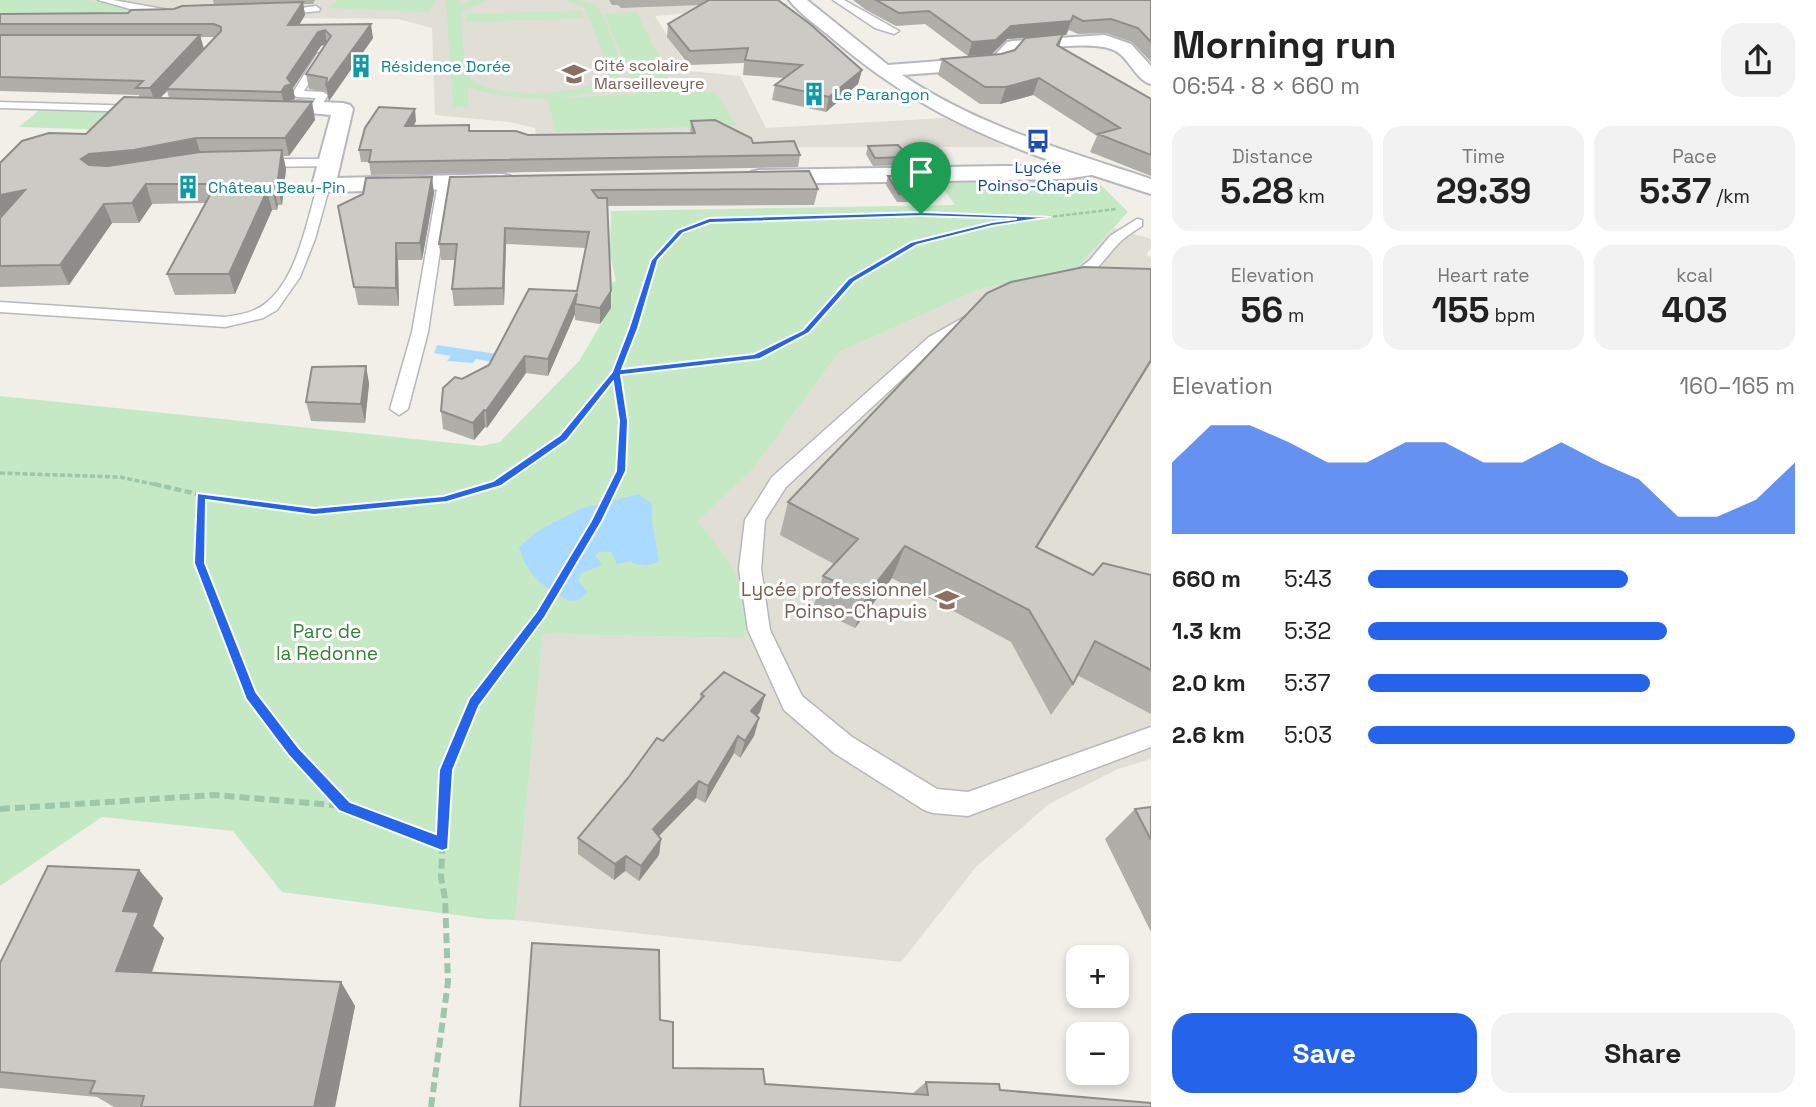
<!DOCTYPE html>
<meta charset="utf-8">
<style>
:root{--surface:#fff;--page:#f2f2f2;--text:#222;--muted:#767676;--accent:#2563eb}
body{margin:0;font-family:"Space Grotesk",sans-serif;background:var(--page);color:var(--text);height:100vh;display:flex;flex-direction:column;font-size:26px;white-space:nowrap}
*{box-sizing:border-box;margin:0}
p{font-size:23px;color:var(--muted)}
.icon{flex:none;width:38px;height:38px;fill:none;stroke:currentColor;stroke-width:2;stroke-linecap:round;stroke-linejoin:round}
.map{position:relative;flex:1;overflow:hidden}
.side{display:flex;flex-direction:column;background:var(--surface);width:665px}
.side>*{flex:none}
.fabs{position:absolute;left:1066px;top:945px;display:grid;gap:14px}
.fabs a{display:grid;place-items:center;width:63px;height:63px;border-radius:14px;background:var(--surface);box-shadow:0 4px 10px #0003;font-size:35px}
.pin{position:absolute;display:grid;place-items:center;width:60px;height:60px;color:#fff;margin:-72px -30px;border-radius:50% 50% 50% 0;rotate:-45deg;box-shadow:0 0 7px #0007}
.pin .icon{rotate:45deg}
.round{display:grid;place-items:center;flex:none;width:74px;height:74px;border-radius:21px;background:var(--page)}
.head{display:flex;align-items:center;justify-content:space-between;height:119px;padding:0 21px}
h1{font-size:38px;font-weight:700;line-height:52px}
.stats{display:grid;grid-template-columns:repeat(3,1fr);gap:10px;height:119px;padding:7px 21px}
.stats div{display:grid;align-content:center;border-radius:18px;background:var(--page);text-align:center}
.stats b{font-size:35px;font-weight:700}
.stats small{font-size:19px;font-weight:400}
.stats p{font-size:19px}
.chart{height:196px;padding:14px 21px}
.chart p{display:flex;justify-content:space-between}
.chart svg{width:100%;height:126px;margin-top:7px;fill:var(--accent);opacity:.7}
.action{display:flex;gap:14px;margin-top:auto;padding:14px 21px}
.action a{flex:1;height:80px;border-radius:21px;background:var(--accent);color:#fff;font-size:28px;font-weight:700;line-height:80px;text-align:center}
.action a+a{background:var(--page);color:var(--text)}
ul{padding:0 21px;list-style:none;font-size:23px}
li{display:grid;grid-template-columns:112px 84px 1fr;align-items:center;height:52px}
li i{height:18px;border-radius:9px;background:var(--accent)}
main{display:flex;flex:1;min-height:0}
.map>svg:first-child{display:block}
.education{fill:#e1ded6}
.green{fill:#c5e8c5}
.water{fill:#aadaff}
.lines{fill:none;stroke-linecap:round;stroke-linejoin:round}
.lane-casing{stroke:#b5b8bc;stroke-width:3}
.street-casing{stroke:#b5b8bc;stroke-width:4}
.path-far3{stroke:#9cc7a9;stroke-width:2.5;stroke-dasharray:4.5 2;stroke-linecap:butt}
.path-far2{stroke:#9cc7a9;stroke-width:3.5;stroke-dasharray:5 2.5;stroke-linecap:butt}
.path-far1{stroke:#9cc7a9;stroke-width:4.5;stroke-dasharray:7 3.5;stroke-linecap:butt}
.path{stroke:#9cc7a9;stroke-width:6;stroke-dasharray:10 5;stroke-linecap:butt}
.lane{fill:#fff;fill-rule:evenodd}
.street{fill:#fff;fill-rule:evenodd}
.wall{fill:#afaea9;fill-rule:evenodd}
.shaded-wall{fill:#8f8d8a}
.building{fill:#cccac5;stroke:#8f8d8a;stroke-width:2}
.route{fill:#2563eb;stroke:#fff;stroke-width:2;fill-rule:evenodd}
.labels{text-anchor:middle;dominant-baseline:central;stroke-width:6;stroke-linejoin:round;paint-order:stroke}
.far-education-label{font-size:16px;fill:#785e54;stroke:#fff;text-anchor:start}
.far-culture-label{font-size:16px;fill:#0d838f;stroke:#fff;text-anchor:start}
.far-transit-label{font-size:16px;fill:#164399;stroke:#fff}
.education-label{font-size:19px;fill:#785e54;stroke:#fff;text-anchor:end}
.park-label{font-size:19px;fill:#348238;stroke:#fff}
</style>
<main>
<div class="map">
<svg width="1151" height="1107" viewBox="0 0 1151 1107">
<rect width="100%" height="100%" fill="#f1efe8"/>
<path class="education" d="M0 0H743L786 3 788 5 655 16 690 71 740 76 766 128 944 118 1006 147H764L713 131 563 136 536 135 535 128 509 122 435 115 432 28 398 19 174 17Z
M1114 228 1151 239V248L1146 255 1151 257V759L1118 769 1049 804 976 867 901 962 515 920 543 634 743 638 698 521 754 468 839 352 980 289 1024 280 1065 281Z"/>
<path class="green" d="M0 0H88L129 10 175 15 0 19Z
M338 0H436L428 12 329 8Z
M446 0H460V5L473 0H487L461 12 465 75C472 80 481 86 489 88 516 96 596 98 609 68L585 8 566 0C577 0 589 0 597 7 605 15 625 67 618 76 591 107 502 101 468 87V107H453Z
M582 11 584 18 466 22V14Z
M636 12 677 93 715 92 736 125 556 132 547 99 638 94 604 14Z
M42 108 130 111 109 130 19 127Z
M1085 179 1098 182 1128 212 1065 281 1024 280 980 289 839 352 754 468 698 521C726 559 755 586 743 638L543 634 515 920 487 919 282 892 233 831 102 817 0 886V396L482 446 500 442 579 361 611 307 612 283 616 281 610 254 611 211 955 205 939 183Z"/>
<path class="water" d="M437 345 497 354 492 362 476 359 473 363 447 361 451 356 434 353Z
M639 494 652 504V521L659 561C648 567 641 567 630 561L617 564 611 552H598L596 556 602 565 581 573 578 581 587 591 581 599 570 601C544 588 527 576 519 547L538 531 582 508Z"/>
<g class="lines">
<g class="lane-casing">
<path id="lane" d="M98 0H113L180 12 175 15 141 12Z
M833 0H844L899 31 894 34 875 28Z
M316 6 320 9 319 11 277 15 272 12Z
M321 53 326 56 304 91 323 92 328 95 319 110 315 111 309 108 316 98 297 97 292 94 317 54Z
M0 102 141 106 147 109 141 112 0 108Z
M329 159 333 160V166L258 167 252 163 258 159Z
M444 179 450 183 428 332 408 409 399 415 390 409 412 332 438 183Z
M324 181 330 185 315 239 300 277 277 310 263 318 225 327 0 312V302L225 317C239 315 254 313 266 303 298 277 306 222 318 185Z
M1137 219 1142 220V226C1134 231 1125 237 1119 243 1106 256 1083 292 1063 287L1060 284 1063 281 1090 260 1110 236Z
M977 310 983 312 985 315 983 318 941 343 786 487 765 520 761 569 770 630 802 696 852 737 937 789 968 792 1151 727V747L968 816 933 813 924 810 834 753 784 710 748 630 739 569 745 520 772 477 929 337Z"/>
</g>
<g class="street-casing">
<path id="street" d="M789 0H807L888 65 993 57 1007 42 1013 41 1105 35 1131 44 1151 66V84C1137 80 1131 63 1120 54 1103 38 1042 49 1018 51L1008 64 995 68 902 75C978 126 1066 151 1151 179V194L1092 175 1065 179 759 184 751 182 747 177 751 172 759 170 1063 165C975 135 904 100 833 39 819 27 801 15 789 0Z
M297 101 343 103 350 105 353 109 337 178 502 174 510 176 514 181 510 186 502 188 324 192 316 190 312 185 331 115 290 111 287 107 290 103Z"/>
</g>
<path class="path-far3" d="M648 280C659 246 677 234 709 221L921 214 1035 217
M851 280 914 244 992 224 1116 209"/>
<path class="path-far2" d="M0 473 120 477 162 486
M489 486 497 484 563 437 616 373 649 278
M613 486C631 451 622 410 616 373L756 357 806 331 854 278"/>
<path class="path-far1" d="M154 484 201 495 314 511 443 499 495 484
M201 495 199 563 251 695 298 756
M452 756 474 703 541 614 614 484"/>
<path class="path" d="M296 754 345 806
M0 809 215 795 345 806 442 844
M431 1107 448 982 445 898 441 877 446 770 453 754"/>
<use href="#lane" class="lane"/>
<use href="#street" class="street"/>
</g>
<path class="wall" d="M213 0H315L313 4H303L305 15 299 25 373 38 329 101 327 92 309 89 306 74 325 44 321 46 293 88 295 99 288 102H312L315 120 289 156H283L286 169 282 205H278L277 210H272L235 294 175 295 167 274 205 203 152 204 139 223H112L69 285 0 287V218L86 134 139 97V95L0 91V14L128 13 214 5ZM201 37H215L200 53ZM167 91 169 98H160Z
M609 0H778L862 70 858 84 826 112 772 100 775 85 784 78 743 75 744 63 689 65 667 37 668 24 701 5 621 8 618 5H612Z
M853 0H1151V62L1132 42 1106 33 1078 34 1069 30 1066 35H1063L1059 46 1151 99V176L1090 152 1097 136 1033 95 1000 104H980L938 75 942 59 1001 54 1015 50 1024 38 1007 39 992 54 968 56 925 24 896 26 866 10Z
M416 121 414 126 469 125 470 131 528 135 690 133 691 121 753 143 800 155 798 167 371 175 369 162H361L359 150Z
M868 146 909 157 907 165 873 166 866 154Z
M888 176 937 188 932 202H897L886 185Z
M450 177 818 189 814 205 607 206 611 308 600 324 575 320V314L548 376 526 373 487 428 485 427 474 440 443 429 441 411 462 379 489 365 577 291 586 248 506 244 504 305 454 306 452 289 455 260H441L439 244Z
M434 193 422 260H398L399 306 358 305 338 206Z
M1151 362 1037 547 1093 575H1151V714L1077 675 1073 684 1051 715 1011 642 892 578 855 628 813 608 823 576 834 564 780 535 788 502Z
M366 366 369 384 365 423 311 421 306 402Z
M701 694 765 695 760 712 757 716 759 718 754 736 740 758 734 753 705 803 696 798 659 836 661 839 659 855 639 881 625 871 614 880 578 854V838L699 702Z
M1151 807V932L1105 839 1135 809Z
M139 870 163 898 153 926 164 938 152 973 341 982 355 1006 335 1107H114L97 1097 0 1088V963Z
M660 1020 673 1068 765 1084 912 1094 926 1082 1000 1090 1151 1103 520 1107Z"/>
<path class="shaded-wall" d="M303 2 305 15 291 39 288 25Z
M1073 16 1066 35H1063L1058 49 1057 45 1063 35 1007 39 992 54 968 56 972 42 1011 26Z
M371 24 373 38 329 101 326 86Z
M325 30 327 44 321 46 293 88 295 99 288 101 285 107 281 92 287 78 318 32Z
M200 35 204 49 166 89 167 91 155 103 150 88Z
M862 70 858 84 826 112 829 97Z
M1039 78 1033 95 1000 104 1006 87Z
M312 102 315 120 289 156 285 138Z
M415 109 416 121 407 138 405 126Z
M196 138 201 156 97 172 81 159 89 154Z
M282 150 286 169 282 205 277 186Z
M432 177 434 193 422 260 420 243Z
M146 184 152 204 139 223 132 203Z
M273 185 278 205 277 210 272 190Z
M25 190 34 210 0 216V195Z
M267 191 272 210 235 294 229 274Z
M104 204 112 223 69 285 60 265Z
M505 228 506 244 504 305 503 288Z
M396 243 398 260 399 306 396 288Z
M611 291V308L600 324V308Z
M577 293 575 304V314L548 376V359Z
M525 356 526 373 487 428 486 411Z
M1151 360V362L1018 579 1036 547Z
M366 366 369 384 365 423 361 404Z
M484 410 485 427 474 440 473 423Z
M905 546 892 578 855 628 866 596Z
M765 695 760 712 746 729 751 711Z
M759 718 754 736 740 758 745 741Z
M738 736 734 753 705 803 708 786Z
M699 781 696 798 650 845 653 829Z
M661 839 659 855 639 881 641 866Z
M626 856 625 871 614 880 615 864Z
M139 870 163 898 153 926 164 938 143 995 116 971 123 911Z
M341 982 355 1006 335 1107H314Z"/>
<path class="building" d="M709 0H778L810 24 862 70 829 97 775 85 802 65 745 60 748 48 690 51 668 24Z
M876 0H1151V42L1138 28 1111 19 1083 21 1073 16 1071 21 1011 26 996 40 972 42 929 11 899 13Z
M303 2 288 25 371 24 326 86 327 78 306 74 331 36 325 30 318 32 287 78 292 84 285 86 281 92 166 89 221 31V27L214 24H0V14L128 13 131 10 174 9 182 6Z
M1063 34 1057 45 1151 99V155L1098 134 1120 128 1039 78 1006 87H985L942 59 1001 54 1015 50 1025 38Z
M0 35H200L150 88H136L143 81 0 77Z
M124 97 312 102 285 138H196L134 150 89 154 81 159 89 165 108 166 200 152 282 150 277 186 273 185 272 190 267 191 229 274H167L216 184H146L132 203 104 204 60 265 0 266V218L25 190 0 195V163L22 141 49 133 86 134Z
M379 107 415 109 405 126 469 125V131H516L528 135 695 133 691 121 715 120 751 138 753 143 794 141 800 155 369 162 371 150H359L365 128Z
M898 145 909 157 875 158 868 146Z
M809 171 818 189 592 190 598 198H607L611 291 600 308 575 304 577 293 548 359 525 356 486 411 484 410 473 423 441 411 443 388 455 377 462 379 489 365 529 289 577 291 589 232 505 228 503 288 452 289 457 244H439L450 177Z
M888 176H926L937 188H931L935 193 899 194Z
M432 177 420 243H396V288L354 287 338 206 363 194 366 178Z
M1084 267 1151 269V360L1036 547 1093 575 1103 563 1151 575V670L1095 641 1073 684 1029 610 905 546 866 596 823 576 858 539 788 502 987 293 1011 282Z
M366 366 361 404 306 402 312 367Z
M724 672 765 695 751 711 759 718 745 741 738 736 708 786 699 781 653 829 661 839 641 866 626 856 615 864 578 838 628 778 657 738 663 741 704 696 701 694Z
M1151 807V840L1135 809Z
M48 866 139 870 123 911 139 912 116 971 341 982 314 1107H141L144 1096 90 1093 95 1081 0 1072V963Z
M532 943 659 950 660 1020 673 1022V1068L763 1069 765 1084 928 1095 926 1082 999 1084 1000 1090 1151 1103V1107H520Z"/>
<path class="route" d="M921 212 1051 217 992 226 917 245 854 282 809 333 760 359 621 375 628 421 626 471 602 521 545 617 479 706 453 770 448 849 442 851 339 811 289 756 246 699 194 563 197 493 314 508 443 496 493 481 560 435 612 372 629 328 651 260 678 230 709 218ZM921 216 1017 219 992 222 911 242 848 279 803 330 754 354 622 369 638 328 658 260 683 233 710 223ZM613 382 619 421 616 471 591 521 537 611 469 699 439 770 436 834 350 802 299 748 256 692 205 563 206 500 314 515 447 502 501 486 567 440Z"/>
<defs>
<g id="building-bare" transform="scale(1.89)"><path d="M-4-6H4V6H1V3H-1V6H-4ZM-2.5-4.3h1.7v1.8h-1.7ZM.8-4.3h1.7v1.8H.8ZM-2.5-1h1.7V.8h-1.7ZM.8-1h1.7V.8H.8Z" fill="#0f9aa8" stroke="#fff" stroke-width="2.5" paint-order="stroke"/></g>
<g id="school-bare" transform="scale(1.89)"><path d="M0-5L7-2L0 1L-7-2ZM-4 1L0 2.5L4 1V4Q0 6-4 4Z" fill="#8d6e63" stroke="#fff" stroke-width="2.5" paint-order="stroke"/></g>
<g id="bus-bare" transform="scale(1.89)"><path d="M-5-6H5V4H4V6H2V4H-2V6H-4V4H-5ZM-3.5-4V0h7V-4ZM-3.5 1.2v1.5H-2V1.2ZM2 1.2v1.5H3.5V1.2Z" fill="#1a4fb4" stroke="#fff" stroke-width="2.5" paint-order="stroke"/></g>
</defs>
<g fill-rule="evenodd">
<use href="#building-bare" x="361" y="66"/>
<use href="#school-bare" x="574" y="74"/>
<use href="#building-bare" x="814" y="94"/>
<use href="#bus-bare" x="1038" y="141"/>
<use href="#building-bare" x="188" y="187"/>
<use href="#school-bare" x="947" y="600"/>
</g>
<g class="labels">
<g class="far-education-label">
<text x="594" y="65">Cité scolaire<tspan x="594" dy="18">Marseilleveyre</tspan></text>
</g>
<g class="far-culture-label">
<text x="381" y="66">Résidence Dorée</text>
<text x="834" y="94">Le Parangon</text>
<text x="208" y="187">Château Beau-Pin</text>
</g>
<g class="far-transit-label">
<text x="1038" y="167">Lycée<tspan x="1038" dy="18">Poinso-Chapuis</tspan></text>
</g>
<g class="education-label">
<text x="927" y="589">Lycée professionnel<tspan x="927" dy="22">Poinso-Chapuis</tspan></text>
</g>
<g class="park-label">
<text x="327" y="631">Parc de<tspan x="327" dy="22">la Redonne</tspan></text>
</g>
</g>
</svg>
<div class="fabs">
<a>+</a>
<a>−</a>
</div>
<div class="pin" style="left:921px;top:214px;background:#1e9e55"><svg class="icon" aria-label="arrive" viewBox="0 0 24 24"><path d="M6 21V4h12l-3 4 3 4H6"/></svg></div>
</div>
<section class="side">
<div class="head"><div><h1>Morning run</h1><p>06:54 · 8 × 660 m</p></div><a class="round"><svg class="icon" aria-label="share" viewBox="0 0 24 24"><path d="M12 15V3M7 8l5-5 5 5M5 13v7h14v-7"/></svg></a></div>
<div class="stats">
<div><p>Distance</p><b>5.28<small> km</small></b></div>
<div><p>Time</p><b>29:39</b></div>
<div><p>Pace</p><b>5:37<small> /km</small></b></div>
</div>
<div class="stats">
<div><p>Elevation</p><b>56<small> m</small></b></div>
<div><p>Heart rate</p><b>155<small> bpm</small></b></div>
<div><p>kcal</p><b>403</b></div>
</div>
<div class="chart"><p><span>Elevation</span>160–165 m</p>
<svg viewBox="0 0 160 44" preserveAspectRatio="none"><path d="M0 44V19L10 6L20 6L30 12L40 19L50 19L60 12L70 12L80 19L90 19L100 12L110 19L120 25L130 38L140 38L150 32L160 19V44z"/></svg>
</div>
<ul>
<li><b>660 m</b>5:43<i style="width:61%"></i></li>
<li><b>1.3 km</b>5:32<i style="width:70%"></i></li>
<li><b>2.0 km</b>5:37<i style="width:66%"></i></li>
<li><b>2.6 km</b>5:03<i style="width:100%"></i></li>
</ul>
<div class="action"><a>Save</a><a>Share</a></div>
</section>
</main>
